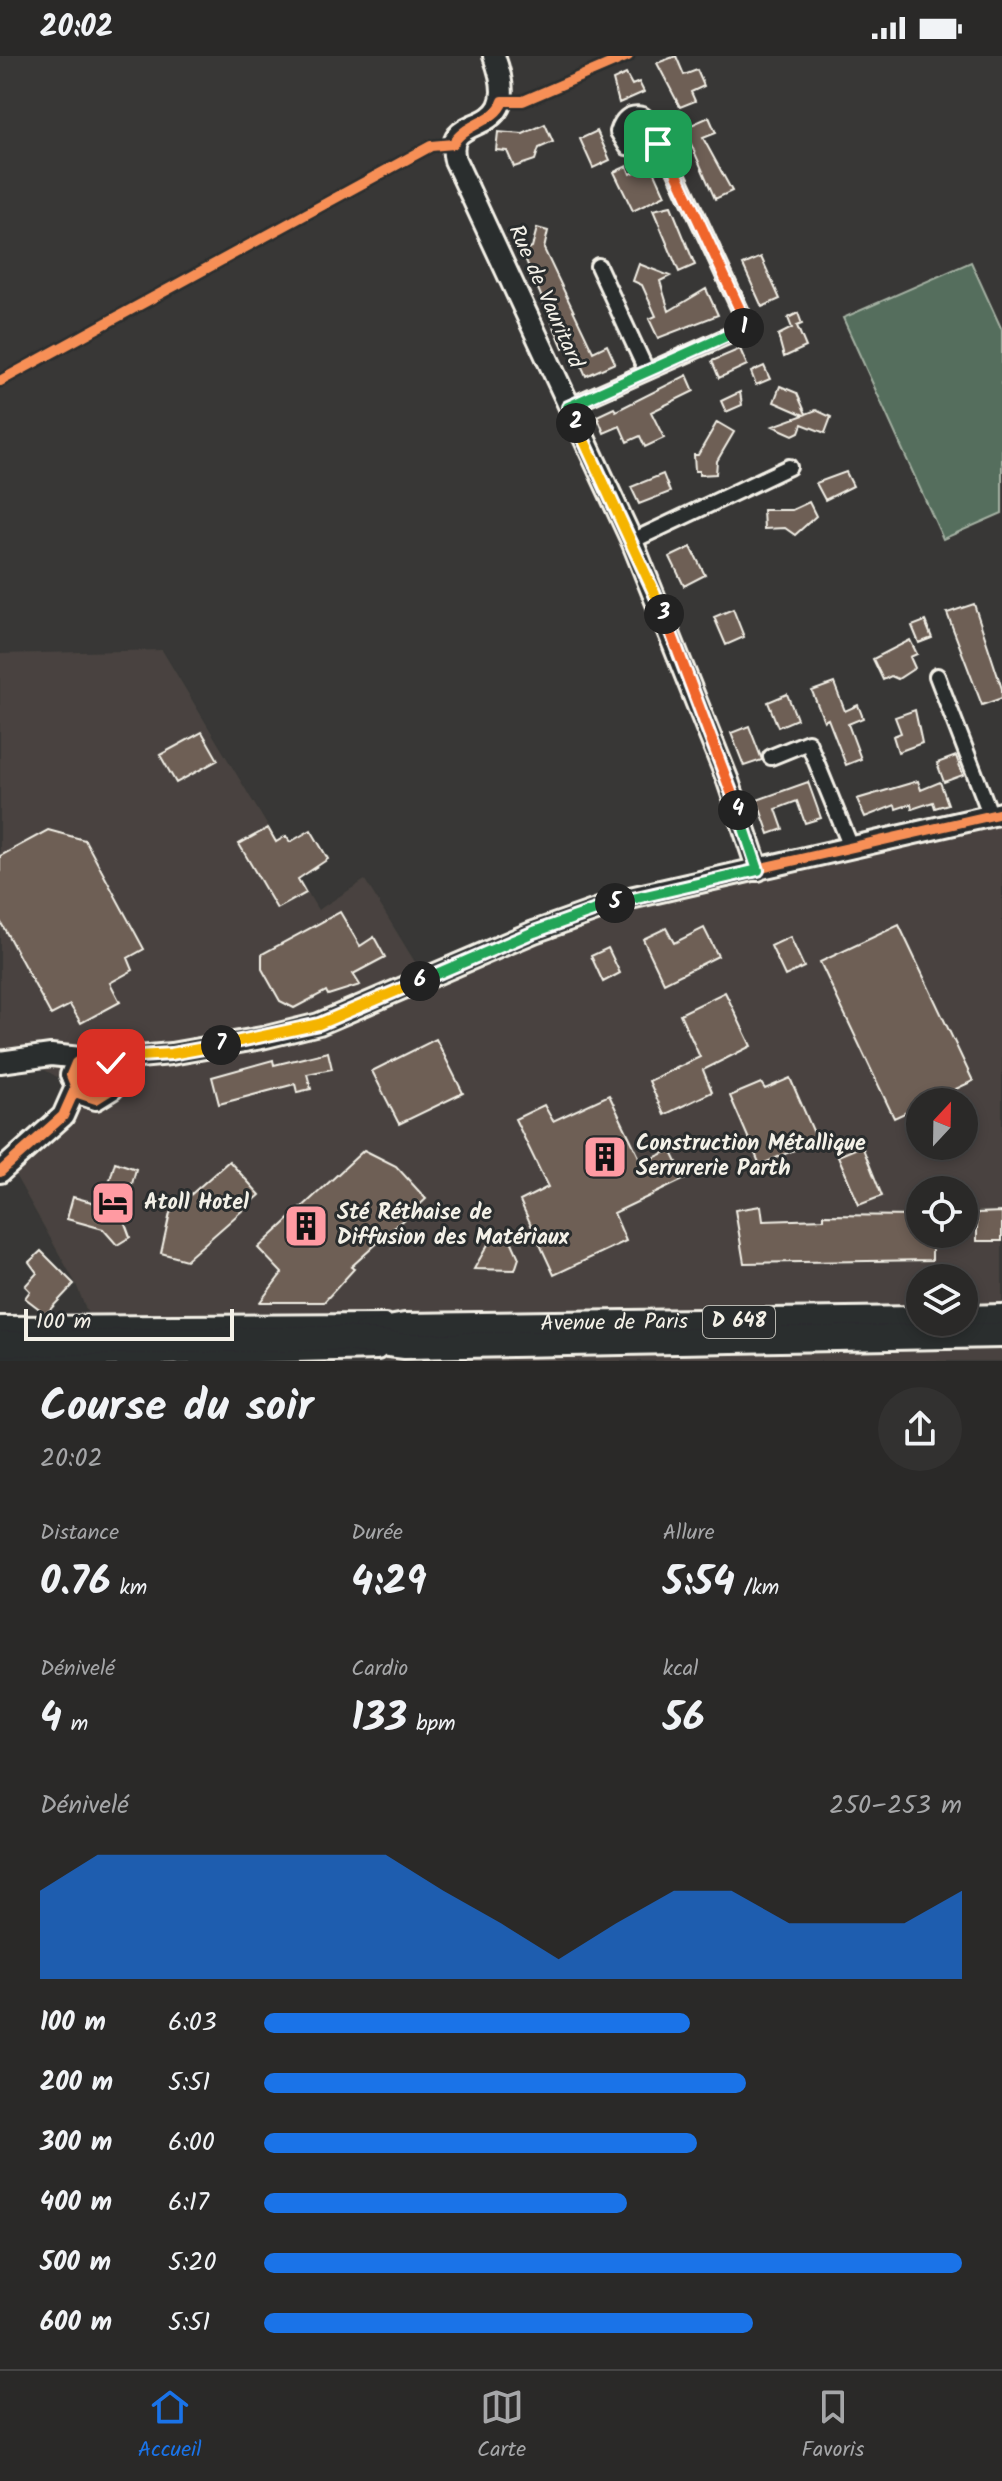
<!DOCTYPE html>
<html lang="fr">
<meta charset="utf-8">
<style>
:root{--surface:#2a2928;--page:#323130;--text:#f1f3f6;--muted:#a5a6a8;--line:#464545;--accent:#1a73e8}
body{margin:0;font-family:Kalam,sans-serif;background:var(--page);color:var(--text);height:100vh;display:flex;flex-direction:column;font-size:30px;white-space:nowrap}
*{box-sizing:border-box;margin:0}
p{font-size:26px;color:var(--muted)}
.icon{flex:none;width:44px;height:44px;fill:none;stroke:currentColor;stroke-width:2;stroke-linecap:round;stroke-linejoin:round}
.map{position:relative;height:1305px;overflow:hidden}
.drawer{display:flex;flex-direction:column;background:var(--surface);flex:1}
.drawer>*{flex:none}
.needle{width:52px;rotate:22deg}
.tools{position:absolute;left:906px;top:1032px;display:grid;gap:16px}
.tools a{display:grid;place-items:center;width:72px;height:72px;border-radius:50%;background:var(--surface);box-shadow:0 4px 12px #0003,0 0 0 2px var(--line);font-size:40px}
.scale{position:absolute;left:24px;bottom:20px;width:210px;box-sizing:border-box;padding-left:8px;border:4px solid #f4f1e8;border-top:0;font-size:22px;line-height:28px;white-space:nowrap;color:#f4f1e8;-webkit-text-stroke:6px #2a2d2e;paint-order:stroke}
.pin{position:absolute;display:grid;place-items:center;width:68px;height:68px;color:#fff;margin:-34px;border-radius:16px;box-shadow:0 4px 12px #0006}
.km{position:absolute;width:40px;height:40px;margin:-20px;border-radius:50%;background:#222;color:#fff;font-size:22px;line-height:40px;text-align:center}
.round{display:grid;place-items:center;flex:none;width:84px;height:84px;border-radius:42px;background:var(--page)}
.summary{display:flex;align-items:center;justify-content:space-between;height:136px;padding:0 40px}
h1{font-size:44px;font-weight:700;line-height:60px}
.figures{display:grid;grid-template-columns:repeat(3,1fr);gap:12px;height:136px;padding:8px 40px}
.figures div{display:grid;align-content:center}
.figures b{font-size:40px;font-weight:700}
.figures small{font-size:22px;font-weight:400}
.figures p{font-size:22px}
.chart{height:224px;padding:16px 40px}
.chart p{display:flex;justify-content:space-between}
.chart svg{width:100%;height:144px;margin-top:8px;fill:var(--accent);opacity:.7}
ul{padding:0 40px;list-style:none;font-size:26px}
li{display:grid;grid-template-columns:128px 96px 1fr;align-items:center;height:60px}
li i{height:20px;border-radius:10px;background:var(--accent)}
.status{display:flex;justify-content:space-between;align-items:center;height:56px;padding:0 40px;background:var(--surface);direction:ltr}
.status svg{height:22px;fill:currentColor}
.menu{display:flex;justify-content:space-around;align-items:center;height:112px;border-top:2px solid var(--line);background:var(--surface);font-size:22px;color:var(--muted)}
.menu a{display:grid;justify-items:center;gap:4px}
.menu .current{color:var(--accent)}
.map>svg:first-child{display:block}
.built{fill:#48433f;fill-rule:evenodd}
.green{fill:#546e5d;stroke:#a4b0a2;stroke-width:2}
.building{fill:#6e5f55;stroke:#f4f1e8;stroke-width:2}
.lines{fill:none;stroke-linecap:round;stroke-linejoin:round}
.street-casing{stroke:#f4f1e8;stroke-width:20}
.secondary-casing{stroke:#f4f1e8;stroke-width:26}
.primary-casing{stroke:#f4f1e8;stroke-width:30}
.street{stroke:#2a2d2e;stroke-width:14}
.secondary{stroke:#2a2d2e;stroke-width:20}
.primary{stroke:#2a2d2e;stroke-width:24}
.cycleway-casing{stroke:#2a2d2e;stroke-width:15}
.cycleway{stroke:#f78f57;stroke-width:10}
.split-1-casing{stroke:#fff;stroke-width:16}
.split-2-casing{stroke:#fff;stroke-width:16}
.split-3-casing{stroke:#fff;stroke-width:16}
.split-4-casing{stroke:#fff;stroke-width:16}
.split-5-casing{stroke:#fff;stroke-width:16}
.split-6-casing{stroke:#fff;stroke-width:16}
.split-7-casing{stroke:#fff;stroke-width:16}
.split-8-casing{stroke:#fff;stroke-width:16}
.split-1{stroke:#f0652b;stroke-width:10}
.split-2{stroke:#22a559;stroke-width:10}
.split-3{stroke:#f5b400;stroke-width:10}
.split-4{stroke:#f0652b;stroke-width:10}
.split-5{stroke:#22a559;stroke-width:10}
.split-6{stroke:#22a559;stroke-width:10}
.split-7{stroke:#f5b400;stroke-width:10}
.split-8{stroke:#f5b400;stroke-width:10}
.labels{text-anchor:middle;dominant-baseline:central;stroke-width:6;stroke-linejoin:round;paint-order:stroke}
.shield{fill:#2a2d2e;stroke:#b7b6b0;stroke-width:2}
.shield-label{font-size:20px;font-weight:bold;fill:#f4f1e8}
.street-label{font-size:22px;fill:#f4f1e8;stroke:#2a2d2e}
.poi-label{font-size:22px;font-weight:bold;fill:#f4f1e8;stroke:#2a2d2e;text-anchor:start}
</style>
<div class="status"><b>20:02</b><svg viewBox="0 0 49 12"><path d="M0 12V9h3v3zM5 12V6h3v6zM10 12V3h3v9zM15 12V0h3v12zM26 1h20v11H26zM47 4h2v5h-2z"/></svg></div>
<div class="map">
<svg width="1002" height="1305" viewBox="0 0 1002 1305">
<rect width="100%" height="100%" fill="#383736"/>
<filter id="ink" filterUnits="userSpaceOnUse"><feTurbulence type="fractalNoise" baseFrequency=".0125" numOctaves="2"/><feDisplacementMap in="SourceGraphic" scale="16" xChannelSelector="R" yChannelSelector="G"/><feConvolveMatrix kernelMatrix="1 2 1 2 8 2 1 2 1" color-interpolation-filters="sRGB"/></filter>
<g filter="url(#ink)">
<path class="built" d="M162 594 318 854 365 824 421 916 540 862 628 830 1002 757V1305H0L94 1274 76 1228 5 1101 54 1062 67 1036 59 1022 43 1013H0V598ZM920 1046H964V1090H920ZM920 1134H964V1178H920ZM920 1222H964V1266H920Z"/>
<path class="green" d="M971 206 1002 274V457L943 483 843 262Z"/>
<path class="building" d="M676 0 684 19 697 14 704 30 691 36 695 45 680 51 657 7Z
M626 18 632 29 639 26 644 36 619 47 613 24Z
M709 61 716 77 703 82 732 135 715 143 691 88 687 90 680 74Z
M545 68 553 86 539 92 535 104 514 111 507 95 496 94 498 76 523 78Z
M597 75 610 104 593 112 580 83Z
M627 110 630 118 652 110 665 139 633 155 614 116Z
M671 150 695 209 679 216 653 154Z
M537 172 548 175 544 193 593 296 607 289 615 307 586 320 572 288 563 292 522 195 532 191Z
M761 201 780 243 762 251 743 209Z
M639 208 670 220 660 225 669 255 706 233 718 259 658 282 649 263 656 260 642 229 633 225Z
M798 257 802 268 797 270 806 291 784 301 778 279 792 272 788 262Z
M740 293 747 309 719 322 712 305Z
M764 310 770 323 756 329 751 316Z
M687 319 694 335 651 356 664 382 645 391 640 380 627 386 620 370 604 377 597 360 614 352 616 355Z
M780 330 797 337 806 358 816 354 831 361 825 377 802 368 799 376 793 379 773 370 804 359 774 346Z
M740 336 742 349 726 356 721 345Z
M717 366 734 376 717 405 716 418 699 419V415H695L694 399H698Z
M846 416 853 430 825 444 816 427Z
M663 418 670 436 639 448 631 431Z
M809 446 816 460 795 479 785 472 764 473 763 454H792Z
M691 491 705 519 684 530 670 501Z
M974 548 1002 633V642L982 649 947 557Z
M733 553 744 581 726 589 714 561Z
M925 565 932 582 919 587 912 570Z
M910 584 917 598 910 601 915 612 898 623 891 620 883 624 873 603Z
M834 627 845 655 858 649 863 662 848 668 861 703 846 709 828 663 824 665 812 635Z
M787 638 797 663 778 671 768 646Z
M915 654 922 687 898 696 893 680 901 677 895 661Z
M749 670 762 704 744 710 731 677Z
M202 676 218 704 176 727 160 699Z
M956 700 963 719 944 726 937 707Z
M918 725 921 734 940 726 948 748 935 752 933 746 912 753 911 748 896 753 895 749 865 761 857 743Z
M808 726 821 762 805 767 797 745 776 753 783 773 769 778 757 744Z
M268 772 276 786 286 780 290 786 311 774 328 803 298 823 306 837 277 853 239 788Z
M48 774 85 784 144 893 128 902 133 914 110 927 120 946 81 967 70 949 51 959 0 865V800Z
M340 856 360 890 374 881 385 901 353 918 360 929 328 939 326 935 294 952 280 945 262 913V898Z
M899 869 973 1025 928 1046H920V1050L894 1062 820 906Z
M666 872 674 887 704 872 718 900 664 927 643 883Z
M790 881 804 911 785 920 771 890Z
M608 892 620 917 603 926 591 900Z
M725 936 751 990 703 1014 712 1036 664 1059 649 1025 700 1001 680 958Z
M436 983 463 1037 399 1068 372 1015Z
M328 996 332 1013 307 1018 311 1033 297 1036 295 1028 219 1048 212 1021 273 1004 274 1009Z
M790 1022 817 1084 760 1109 730 1040 761 1027 765 1033Z
M609 1039 642 1107 671 1094 685 1123 614 1157 626 1185 554 1219 520 1145 548 1131 515 1063 544 1049 553 1065Z
M862 1090 882 1140 859 1149 838 1100Z
M364 1094 396 1110 426 1143 351 1211 354 1213 324 1246H260L282 1217 258 1192Z
M229 1105 260 1139 186 1204 161 1197 170 1157Z
M115 1106 136 1113 123 1162 130 1181 117 1189 103 1173 67 1163 73 1141 99 1148 100 1144 104 1145Z
M761 1150 763 1165 824 1163V1159L920 1160V1178H932V1204L744 1207 735 1154Z
M1002 1156V1185H977V1157Z
M495 1176 510 1182 519 1202 515 1214 474 1213Z
M41 1195 74 1228 46 1258 25 1242 30 1235 25 1230 37 1217 29 1206Z"/>
<g class="lines">
<g class="street-casing">
<path id="street" d="M598 210 647 316
M568 351 748 271 655 70 643 59C628 56 622 63 618 76L627 91 643 93 663 88
M632 485 789 411
M937 620 991 760
M771 701 808 686 851 791"/>
</g>
<g class="secondary-casing">
<path id="secondary" d="M494 0C528 91 441 49 455 104L632 485 728 725 758 814
M106 1002 115 1013 112 1033 96 1043 78 1037 71 1019 76 1007 87 1000 117 1003 171 998 262 982 319 968 534 876 630 842 1002 757
M0 1006 51 999 81 1002
M0 1116 63 1060 75 1033
M0 1271 385 1269
M0 1302 377 1293"/>
</g>
<g class="primary-casing">
<g id="primary">
<path d="M964 1262 1002 1261"/>
<path id="s1" d="M363 1278 405 1270 920 1263"/>
<path d="M0 1288 341 1282 405 1290 1002 1279"/>
</g>
</g>
<use href="#street" class="street"/>
<use href="#secondary" class="secondary"/>
<use href="#primary" class="primary"/>
<g class="cycleway-casing">
<path id="cycleway" d="M0 325 431 90 453 88C464 67 495 67 503 45H523L628 0
M106 1002 115 1013 112 1033 96 1043 78 1037 71 1019 76 1007 87 1000 117 1003 171 998 262 982 319 968 534 876 630 842 1002 757
M0 1116 63 1060 75 1033"/>
</g>
<use href="#cycleway" class="cycleway"/>
</g>
</g>
<g class="lines" filter="url(#ink)">
<g class="split-1-casing">
<path id="split-1" d="M658 88H663L748 271 744 272"/>
</g>
<g class="split-2-casing">
<path id="split-2" d="M576 367 568 351 744 272"/>
</g>
<g class="split-3-casing">
<path id="split-3" d="M576 367 664 558"/>
</g>
<g class="split-4-casing">
<path id="split-4" d="M664 558 738 754"/>
</g>
<g class="split-5-casing">
<path id="split-5" d="M615 847 758 814 738 754"/>
</g>
<g class="split-6-casing">
<path id="split-6" d="M420 925 534 876 615 847"/>
</g>
<g class="split-7-casing">
<path id="split-7" d="M221 989 319 968 420 925"/>
</g>
<g class="split-8-casing">
<path id="split-8" d="M111 1007 106 1002 171 998 221 989"/>
</g>
<use href="#split-1" class="split-1"/>
<use href="#split-2" class="split-2"/>
<use href="#split-3" class="split-3"/>
<use href="#split-4" class="split-4"/>
<use href="#split-5" class="split-5"/>
<use href="#split-6" class="split-6"/>
<use href="#split-7" class="split-7"/>
<use href="#split-8" class="split-8"/>
</g>
<defs>
<g id="building-square" transform="scale(2.3)"><rect x="-9" y="-9" width="18" height="18" rx="4" fill="#ff9aa2" stroke="#2a2d2e"/><path d="M-4-6H4V6H1V3H-1V6H-4ZM-2.5-4.3h1.7v1.8h-1.7ZM.8-4.3h1.7v1.8H.8ZM-2.5-1h1.7V.8h-1.7ZM.8-1h1.7V.8H.8Z" fill="#111"/></g>
<g id="hotel-square" transform="scale(2.3)"><rect x="-9" y="-9" width="18" height="18" rx="4" fill="#ff9aa2" stroke="#2a2d2e"/><path d="M-6-4.5h1.5V1H6V5H4.5V3h-9V5H-6ZM-4 0a1.8 1.8 0 1 1 3.6 0ZM.5 0V-2.5h3Q6-2.5 6 0Z" fill="#111"/></g>
</defs>
<g fill-rule="evenodd">
<use href="#building-square" x="605" y="1101"/>
<use href="#hotel-square" x="113" y="1147"/>
<use href="#building-square" x="306" y="1170"/>
</g>
<g class="labels">
<rect class="shield" x="703" y="1250" width="72" height="32" rx="6"/>
<g class="shield-label">
<text x="739" y="1266">D 648</text>
</g>
<g class="street-label">
<text transform="translate(545 241) rotate(66)">Rue de Vauritard</text>
<text stroke="none"><textPath href="#s1" startOffset="252">Avenue de Paris</textPath></text>
</g>
<g class="poi-label">
<text x="636" y="1088">Construction Métallique<tspan x="636" dy="25">Serrurerie Parth</tspan></text>
<text x="144" y="1147">Atoll Hotel</text>
<text x="337" y="1157">Sté Réthaise de<tspan x="337" dy="25">Diffusion des Matériaux</tspan></text>
</g>
</g>
</svg>
<div class="tools">
<a><svg class="needle" viewBox="-14 -14 28 28"><path d="M0-13l5 13h-10z" fill="#e53935"/><path d="M0 13l5-13h-10z" fill="#a5a6a8"/></svg></a>
<a><svg class="icon" aria-label="locate" viewBox="0 0 24 24"><circle cx="12" cy="12" r="6"/><path d="M12 2v4M12 18v4M2 12h4M18 12h4"/></svg></a>
<a><svg class="icon" aria-label="layers" viewBox="0 0 24 24"><path d="M12 4l9 5-9 5-9-5zM3 14l9 5 9-5"/></svg></a>
</div>
<div class="scale">100 m</div>
<div class="pin" style="left:658px;top:88px;background:#1e9e55"><svg class="icon" aria-label="arrive" viewBox="0 0 24 24"><path d="M6 21V4h12l-3 4 3 4H6"/></svg></div>
<div class="pin" style="left:111px;top:1007px;background:#d93025"><svg class="icon" aria-label="check" viewBox="0 0 24 24"><path d="M5 12l5 5 9-10"/></svg></div>
<b class="km" style="left:744px;top:272px">1</b>
<b class="km" style="left:576px;top:367px">2</b>
<b class="km" style="left:664px;top:558px">3</b>
<b class="km" style="left:738px;top:754px">4</b>
<b class="km" style="left:615px;top:847px">5</b>
<b class="km" style="left:420px;top:925px">6</b>
<b class="km" style="left:221px;top:989px">7</b>
</div>
<section class="drawer">
<div class="summary"><div><h1>Course du soir</h1><p>20:02</p></div><a class="round"><svg class="icon" aria-label="share" viewBox="0 0 24 24"><path d="M12 15V3M7 8l5-5 5 5M5 13v7h14v-7"/></svg></a></div>
<div class="figures">
<div><p>Distance</p><b>0.76<small> km</small></b></div>
<div><p>Durée</p><b>4:29</b></div>
<div><p>Allure</p><b>5:54<small> /km</small></b></div>
</div>
<div class="figures">
<div><p>Dénivelé</p><b>4<small> m</small></b></div>
<div><p>Cardio</p><b>133<small> bpm</small></b></div>
<div><p>kcal</p><b>56</b></div>
</div>
<div class="chart"><p><span>Dénivelé</span>250–253 m</p>
<svg viewBox="0 0 160 44" preserveAspectRatio="none"><path d="M0 44V17L10 6L20 6L30 6L40 6L50 6L60 6L70 17L80 27L90 38L100 27L110 17L120 17L130 27L140 27L150 27L160 17V44z"/></svg>
</div>
<ul>
<li><b>100 m</b>6:03<i style="width:61%"></i></li>
<li><b>200 m</b>5:51<i style="width:69%"></i></li>
<li><b>300 m</b>6:00<i style="width:62%"></i></li>
<li><b>400 m</b>6:17<i style="width:52%"></i></li>
<li><b>500 m</b>5:20<i style="width:100%"></i></li>
<li><b>600 m</b>5:51<i style="width:70%"></i></li>
</ul>
</section>
<nav class="menu">
<a class="current"><svg class="icon" aria-label="home" viewBox="0 0 24 24"><path d="M3 11l9-7 9 7M6 9v11h12V9"/></svg>Accueil</a>
<a><svg class="icon" aria-label="map" viewBox="0 0 24 24"><path d="M3 6l6-2 6 2 6-2v14l-6 2-6-2-6 2zM9 4v14M15 6v14"/></svg>Carte</a>
<a><svg class="icon" aria-label="saved" viewBox="0 0 24 24"><path d="M7 4h10v16l-5-4-5 4z"/></svg>Favoris</a>
</nav>
